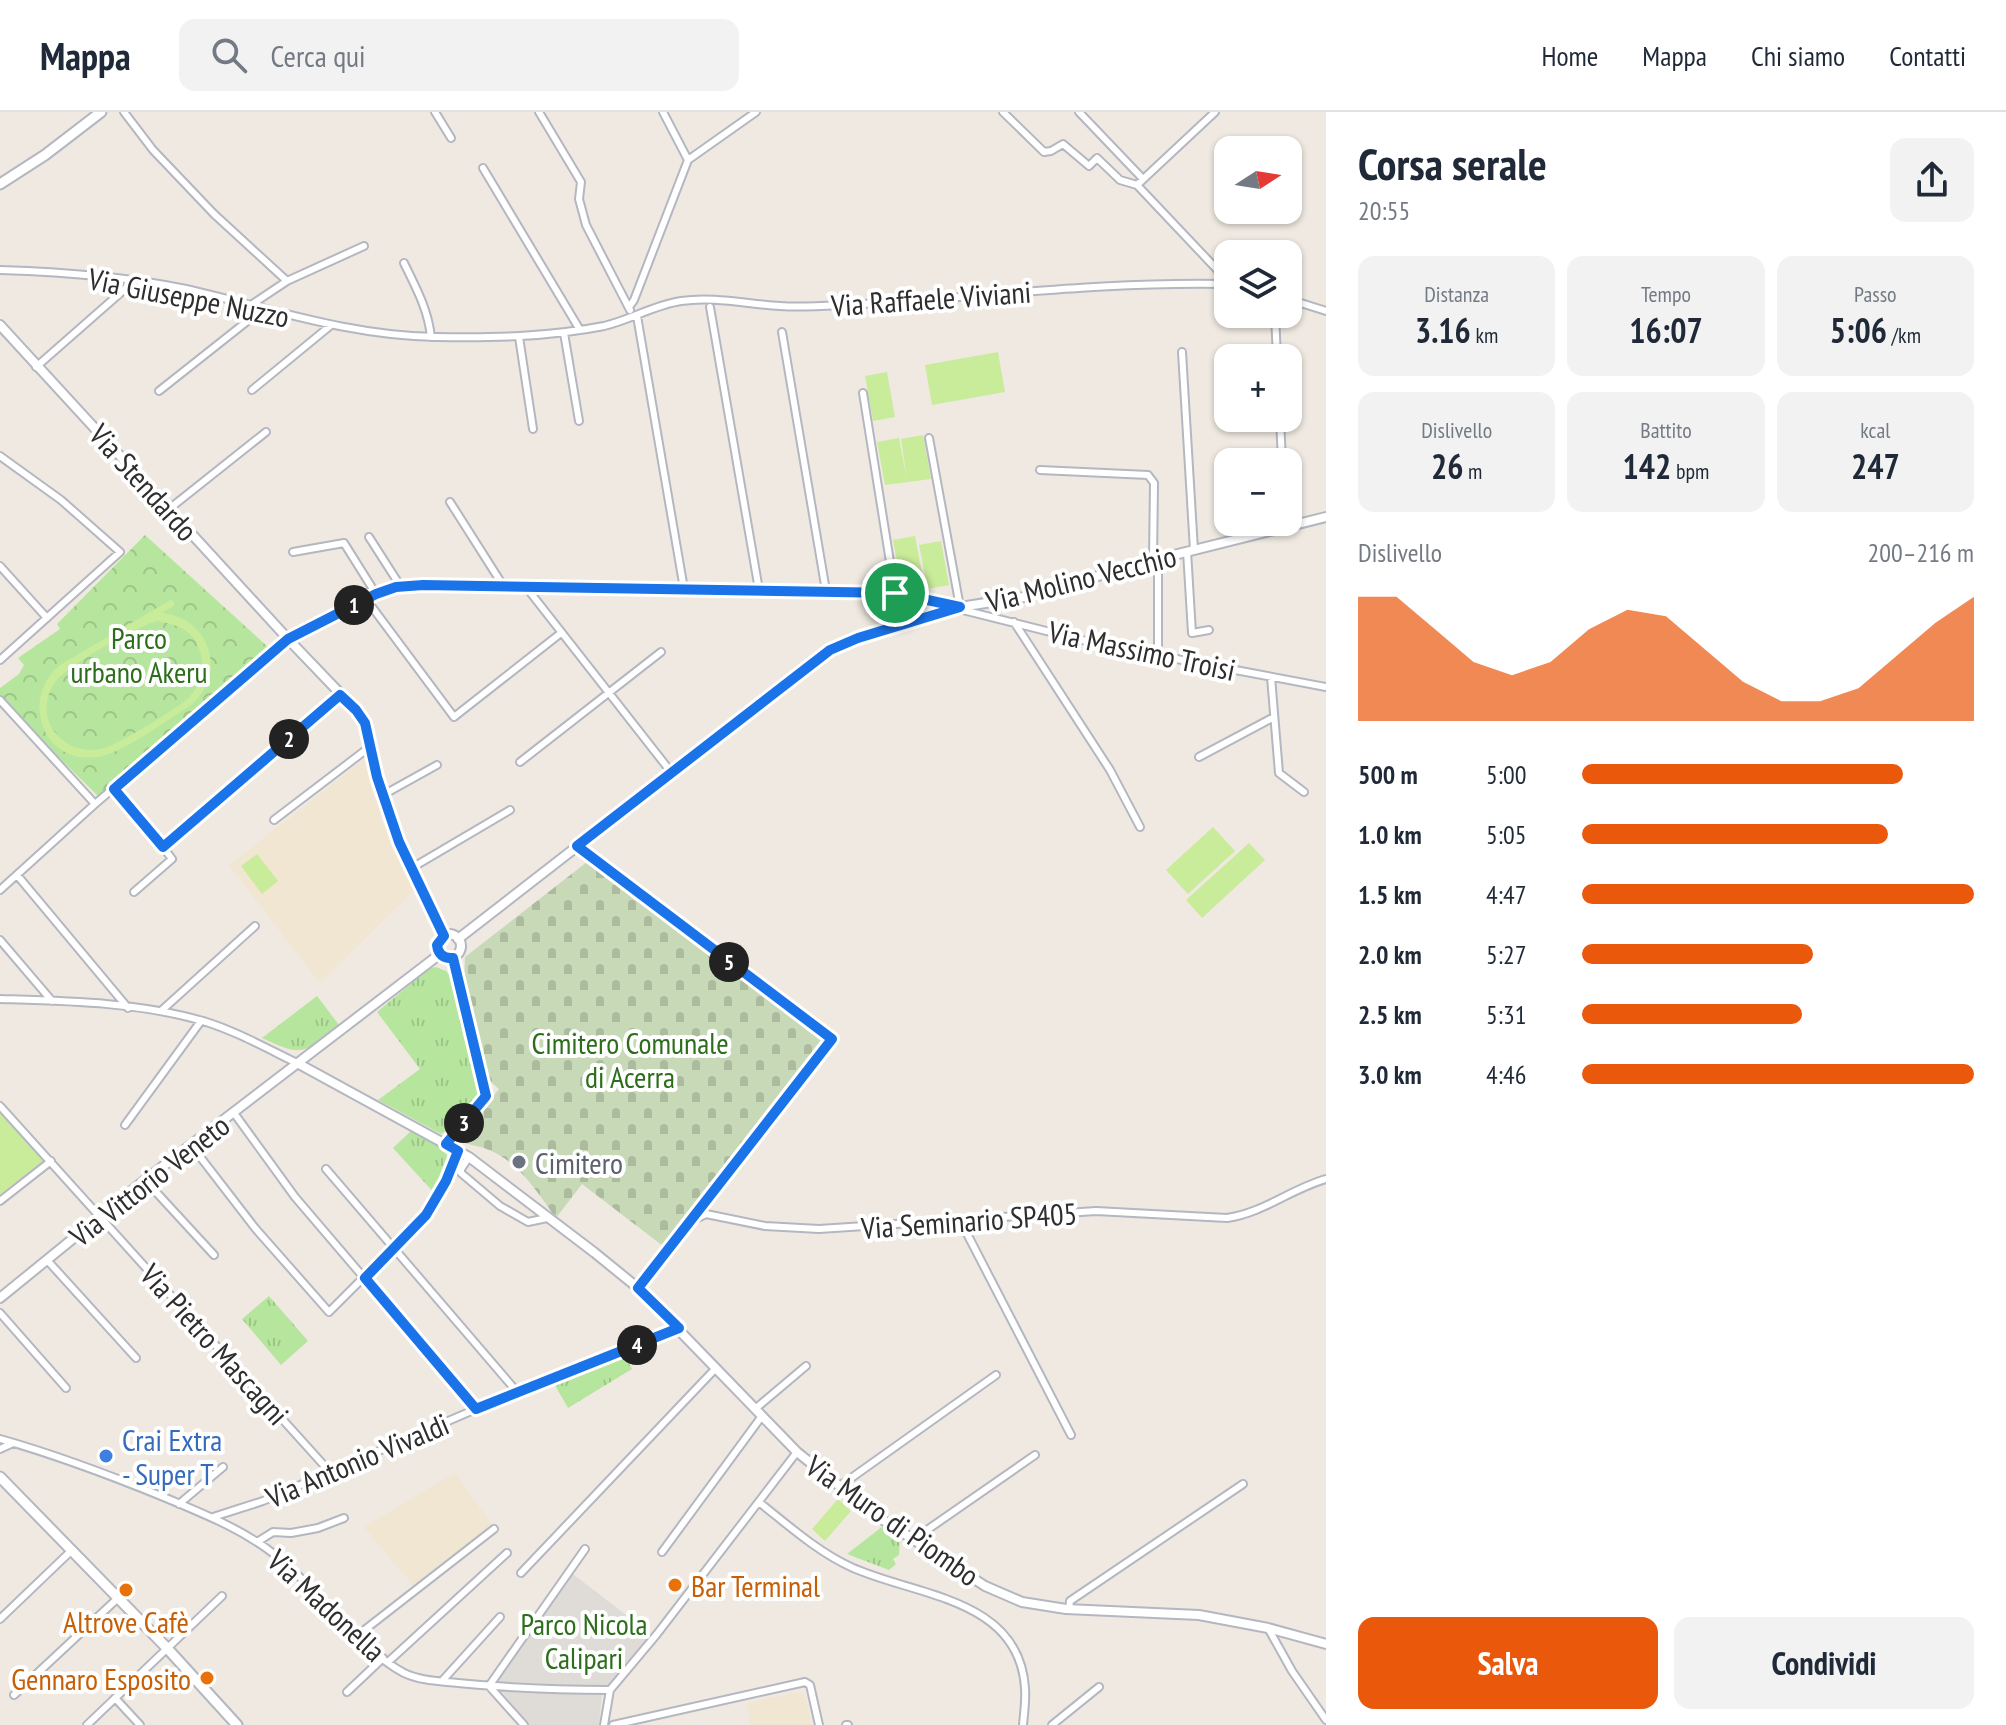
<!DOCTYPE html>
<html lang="it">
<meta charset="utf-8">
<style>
:root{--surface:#fff;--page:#f2f2f3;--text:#1f2937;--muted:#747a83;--line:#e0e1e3;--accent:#ea580c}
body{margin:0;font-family:"PT Sans Narrow",sans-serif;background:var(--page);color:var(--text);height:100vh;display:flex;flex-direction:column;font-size:30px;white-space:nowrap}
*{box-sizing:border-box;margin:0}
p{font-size:26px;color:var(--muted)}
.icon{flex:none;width:44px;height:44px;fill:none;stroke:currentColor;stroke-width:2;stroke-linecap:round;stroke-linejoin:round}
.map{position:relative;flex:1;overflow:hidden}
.side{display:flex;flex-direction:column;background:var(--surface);width:680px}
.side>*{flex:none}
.needle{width:52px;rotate:78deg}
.controls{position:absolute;left:1214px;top:24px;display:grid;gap:16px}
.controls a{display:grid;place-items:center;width:88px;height:88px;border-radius:16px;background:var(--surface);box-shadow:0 2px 6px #0004;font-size:40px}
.pin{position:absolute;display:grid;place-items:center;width:68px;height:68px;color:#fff;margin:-34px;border:4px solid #fff;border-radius:50%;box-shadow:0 2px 8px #0007}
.km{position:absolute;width:40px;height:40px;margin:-20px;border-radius:50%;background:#222;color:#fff;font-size:22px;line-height:40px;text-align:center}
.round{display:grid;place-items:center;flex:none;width:84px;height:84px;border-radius:16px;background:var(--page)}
.summary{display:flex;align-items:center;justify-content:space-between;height:136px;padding:0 32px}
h1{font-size:44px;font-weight:700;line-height:60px}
.figures{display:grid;grid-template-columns:repeat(3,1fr);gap:12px;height:136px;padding:8px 32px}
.figures div{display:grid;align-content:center;border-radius:16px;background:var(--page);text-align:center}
.figures b{font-size:34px;font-weight:700}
.figures small{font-size:22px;font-weight:400}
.figures p{font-size:22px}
.chart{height:224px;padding:16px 32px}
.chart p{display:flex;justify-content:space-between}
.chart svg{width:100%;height:144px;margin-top:8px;fill:var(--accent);opacity:.7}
.primary-button{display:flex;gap:16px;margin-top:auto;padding:16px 32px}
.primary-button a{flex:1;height:92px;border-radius:16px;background:var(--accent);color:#fff;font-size:32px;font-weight:700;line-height:92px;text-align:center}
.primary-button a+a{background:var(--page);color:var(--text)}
ul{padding:0 32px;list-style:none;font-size:26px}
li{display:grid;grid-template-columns:128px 96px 1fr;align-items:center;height:60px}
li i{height:20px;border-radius:10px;background:var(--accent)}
header{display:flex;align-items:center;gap:48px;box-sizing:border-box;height:112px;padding:0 40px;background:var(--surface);border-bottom:2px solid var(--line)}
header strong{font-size:38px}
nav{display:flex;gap:44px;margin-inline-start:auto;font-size:28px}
.search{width:560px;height:72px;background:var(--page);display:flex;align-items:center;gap:20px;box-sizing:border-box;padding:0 28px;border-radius:16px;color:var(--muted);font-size:30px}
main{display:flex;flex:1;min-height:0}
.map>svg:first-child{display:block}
.education{fill:#f0e6d1}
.grass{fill:url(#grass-tufts)}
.cemetery{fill:url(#cemetery-stones)}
.park{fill:url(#park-crowns)}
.pitch{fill:#c9ec9a;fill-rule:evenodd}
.plaza{fill:#dfdcd8}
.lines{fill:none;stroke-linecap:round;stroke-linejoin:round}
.minor-casing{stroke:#b4b7c1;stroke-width:10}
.tertiary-casing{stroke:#b4b7c1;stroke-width:12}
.secondary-casing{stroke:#b4b7c1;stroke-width:13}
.minor{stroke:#fff;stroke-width:6}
.tertiary{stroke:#fff;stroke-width:8}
.secondary{stroke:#fff;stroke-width:9}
.route-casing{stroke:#fff;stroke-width:16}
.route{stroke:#1a73e8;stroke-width:10}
.worship-dot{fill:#6b7280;stroke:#fff;stroke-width:3}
.shop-dot{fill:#3f7fe0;stroke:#fff;stroke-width:3}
.food-dot{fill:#e8710a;stroke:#fff;stroke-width:3}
.labels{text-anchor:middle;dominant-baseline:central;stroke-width:8;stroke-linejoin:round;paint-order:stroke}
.street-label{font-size:30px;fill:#2e2e2e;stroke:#fff}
.park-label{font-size:30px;fill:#2c6e1b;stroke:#fff}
.worship-label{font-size:30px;fill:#5b616d;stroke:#fff;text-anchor:start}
.shop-label{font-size:30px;fill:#366cbe;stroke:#fff;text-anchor:start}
.food-label{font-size:30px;fill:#c56008;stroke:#fff;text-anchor:start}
</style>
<header>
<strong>Mappa</strong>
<div class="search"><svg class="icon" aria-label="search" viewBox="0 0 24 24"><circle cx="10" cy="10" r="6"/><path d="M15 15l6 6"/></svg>Cerca qui</div>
<nav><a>Home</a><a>Mappa</a><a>Chi siamo</a><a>Contatti</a></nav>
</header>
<main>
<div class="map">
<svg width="1326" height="1613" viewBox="0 0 1326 1613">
<defs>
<pattern id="grass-tufts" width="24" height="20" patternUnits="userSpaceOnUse" patternTransform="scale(2)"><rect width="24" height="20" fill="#b6e59e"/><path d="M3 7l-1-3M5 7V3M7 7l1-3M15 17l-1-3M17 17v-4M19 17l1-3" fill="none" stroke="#9dc588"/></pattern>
<pattern id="cemetery-stones" width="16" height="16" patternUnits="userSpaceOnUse" patternTransform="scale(2)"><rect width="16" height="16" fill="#c8d9b8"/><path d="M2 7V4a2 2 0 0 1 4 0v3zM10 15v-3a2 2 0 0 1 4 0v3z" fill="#acbb9e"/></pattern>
<pattern id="park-crowns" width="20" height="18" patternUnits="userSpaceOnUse" patternTransform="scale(2)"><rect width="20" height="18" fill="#b6e59e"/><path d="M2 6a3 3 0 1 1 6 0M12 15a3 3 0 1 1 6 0" fill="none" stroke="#9dc588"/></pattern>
</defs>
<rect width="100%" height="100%" fill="#efe9e1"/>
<path class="education" d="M365 647 370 651 369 663 375 687 380 690 382 697 380 706 382 713 390 721 414 778 320 871 229 753Z
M455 1361 492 1413 413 1473 364 1415Z
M799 1580 805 1583 811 1613H751L747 1591Z"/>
<path class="grass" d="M436 855 446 859 453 867 480 979 450 1016 441 1022 378 988 420 957 377 900 430 856Z
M317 884 339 913C304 941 304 946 262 926Z
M411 1019 446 1038 448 1053 436 1083 393 1036Z
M269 1184 308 1229 281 1253 242 1207Z
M624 1242 632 1257 568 1296 553 1270Z
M883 1414 900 1425 899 1443 893 1447 896 1452 889 1458 847 1442Z"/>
<path class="cemetery" d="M587 750 826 928 663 1134 582 1072 556 1106C538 1081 519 1050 489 1038 479 1033 468 1034 459 1028L499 977 489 968 479 938 464 871 465 845Z"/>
<path class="park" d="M145 423 268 535 99 685 0 587V576L19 562 24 553 18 546 60 517 57 512Z"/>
<path class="pitch" d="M998 240 1005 280 932 293 925 253Z
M887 260 895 305 873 309 865 264Z
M923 323 931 367 885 373 877 330 899 326 907 368 901 327Z
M915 424 923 467 901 471 893 428Z
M941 429 949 473 928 477 919 433Z
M172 487 175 493 162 501C211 506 228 563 190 594 167 608 123 641 98 645 43 654 19 586 60 553ZM157 509C167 511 178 513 186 519 208 536 207 571 186 588 175 598 121 630 107 635 68 649 30 609 54 572 65 554 136 515 157 509Z
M1213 715 1235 739 1188 782 1166 758Z
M1249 731 1265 748 1202 806 1186 788Z
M257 742 278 769 262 782 241 754Z
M0 1001 44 1049 0 1083Z
M838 1387 851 1399 825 1429 812 1417Z"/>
<path class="plaza" d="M573 1462 652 1523 608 1574 496 1570Z
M502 1580 602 1581 599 1613H529Z"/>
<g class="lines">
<g class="minor-casing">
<path id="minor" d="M124 0 153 38 214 102 287 169 251 193
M435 0 451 26
M539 0 581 70 579 87 586 113 630 198
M663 0 688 48
M1003 0 1044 40 1051 39 1063 32 1089 54 1097 46 1120 68 1137 73
M1079 0 1143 67
M1215 0 1137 73 1225 166 1228 172
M483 56 580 218
M404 151C416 176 428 197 431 225
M0 158C62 160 125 164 186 177 269 196 350 224 436 225 492 226 548 225 604 214 630 208 654 193 681 189 713 184 747 192 780 194 806 196 834 193 861 192 983 185 1105 169 1228 172
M287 169 364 134
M1288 187 1326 199
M629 195 634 188 688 48 756 0
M710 195 759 478
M1275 202 1277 246
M637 204 684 477
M782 220 826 479
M564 221 579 309
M519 225 533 317
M1182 240 1194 438
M36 255 134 169
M252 278 330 214
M159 279 250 207 259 196
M863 281 895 481
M1280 306 1282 350
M929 326 960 495
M0 344 61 388 120 440 0 548
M1040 358 1148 363 1154 371 1153 448
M450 390 504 475
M169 397 266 320
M369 425 401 475
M1187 439 1192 521 1209 518
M293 440 344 431 376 482
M1158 447V539
M0 454 47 506
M526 475 671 660
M366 487 454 605 561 521
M1014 510 1110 658 1140 715
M1271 565 1279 661 1304 680
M0 588 95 692
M1199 645 1274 605
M520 650 661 540
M114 677 163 735
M383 683 437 653
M274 708 371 634
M577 734 832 927 693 1106
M410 757 510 698
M17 763 128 896
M0 778 95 692 288 527 376 482 396 475 423 473 895 481 1102 533 1326 575
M134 780 172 747 163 735 340 583
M0 828 52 889
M0 887C67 889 138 890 203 909 236 919 268 937 299 952
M161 899 255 814
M0 994 330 1360
M234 1001 295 1085 476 1297
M125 1013 201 909
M191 1033 255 1116 329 1200 426 1103 446 1069 458 1039
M469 1045 461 1057V1061L500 1094 528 1110 547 1106
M326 1057 518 1281
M145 1068 214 1143
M0 1089 51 1049
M961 1110 1071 1323
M47 1148 136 1246
M638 1176 691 1109 706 1102 765 1114 819 1117 1096 1099 1227 1106C1263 1101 1291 1077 1326 1067
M0 1201 66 1276
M755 1297 806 1254
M0 1327C57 1343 112 1364 166 1386 204 1402 242 1417 274 1442 317 1475 360 1538 404 1561 421 1569 440 1569 458 1571 509 1576 559 1578 610 1578
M0 1337 13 1331
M840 1374 996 1263
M760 1391C788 1413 818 1440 851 1455 914 1484 1019 1485 1025 1576 1026 1588 1024 1601 1023 1613
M179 1392 223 1355
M213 1405 263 1389 476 1297 679 1216
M914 1427 1035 1343
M257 1430 273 1420 291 1421 318 1416 344 1406
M662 1440 762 1304
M521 1461 716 1256
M1069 1497 1070 1489 1243 1372
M0 1507 71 1439
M1268 1516 1292 1559 1326 1608
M358 1523 494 1417
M388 1550 507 1441
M442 1569 500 1505
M489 1574 585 1437
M489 1574 524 1613
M347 1580 383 1546
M14 1583 118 1486
M115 1586 140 1613
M87 1613 222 1484
M604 1613 610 1578 657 1522 797 1340
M613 1613 805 1570 810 1573 819 1613
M846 1613H848
M1052 1613 1099 1575"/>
</g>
<g class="tertiary-casing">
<path id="tertiary" d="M0 213 288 527 356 598 368 620 377 665 399 730 444 824
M437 834a12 12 0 1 1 24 0a12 12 0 1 1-24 0Z
M458 827 830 538 858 526 960 495 1024 485 1158 447 1326 405
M299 952 469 1045 595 1141 638 1176 797 1340 877 1404 985 1474 1022 1490 1066 1497 1199 1503 1268 1516 1326 1532
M446 1032 486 984 453 846
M0 1186 145 1068 440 842"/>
</g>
<g class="secondary-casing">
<path id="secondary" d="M0 72 45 43 101 0
M0 1365 166 1535 237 1613"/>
</g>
<use href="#minor" class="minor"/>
<use href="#tertiary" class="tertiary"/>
<use href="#secondary" class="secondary"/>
</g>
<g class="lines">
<g class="route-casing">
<path id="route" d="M423 473 895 481 960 495 858 526 830 538 577 734 832 927 638 1176 679 1216 476 1297 365 1166 426 1103 446 1069 458 1039 446 1032 486 984 453 846C443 847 438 842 437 833L444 824 399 730 377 665 365 611 356 598 340 583 163 735 114 677 288 527 376 482 396 475Z"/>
</g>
<use href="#route" class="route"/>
</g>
<circle class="worship-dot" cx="519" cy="1050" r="8"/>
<circle class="shop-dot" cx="106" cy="1344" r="8"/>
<g class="food-dot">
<circle cx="675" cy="1473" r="8"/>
<circle cx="126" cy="1478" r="8"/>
<circle cx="207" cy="1566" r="8"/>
</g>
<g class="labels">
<g class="street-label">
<text transform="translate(189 185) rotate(11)">Via Giuseppe Nuzzo</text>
<text transform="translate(931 186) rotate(-4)">Via Raffaele Viviani</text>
<text transform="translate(144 370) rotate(48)">Via Stendardo</text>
<text transform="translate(1081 466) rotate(-14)">Via Molino Vecchio</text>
<text transform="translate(1142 538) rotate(12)">Via Massimo Troisi</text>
<text transform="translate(149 1068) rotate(-38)">Via Vittorio Veneto</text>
<text transform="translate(969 1108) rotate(-4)">Via Seminario SP405</text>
<text transform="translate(215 1232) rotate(48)">Via Pietro Mascagni</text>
<text transform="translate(357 1348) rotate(-23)">Via Antonio Vivaldi</text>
<text transform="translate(893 1408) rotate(35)">Via Muro di Piombo</text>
<text transform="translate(327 1493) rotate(43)">Via Madonella</text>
</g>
<g class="park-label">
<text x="139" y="525">Parco<tspan x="139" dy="34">urbano Akeru</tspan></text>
<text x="630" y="930">Cimitero Comunale<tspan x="630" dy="34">di Acerra</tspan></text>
<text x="584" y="1511">Parco Nicola<tspan x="584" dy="34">Calipari</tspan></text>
</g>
<g class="worship-label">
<text x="535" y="1050">Cimitero</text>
</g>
<g class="shop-label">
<text x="122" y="1327">Crai Extra<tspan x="122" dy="34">- Super T</tspan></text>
</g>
<g class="food-label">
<text x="691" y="1473">Bar Terminal</text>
<text x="126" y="1509" text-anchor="middle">Altrove Cafè</text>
<text x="191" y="1566" text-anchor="end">Gennaro Esposito</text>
</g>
</g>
</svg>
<div class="controls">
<a><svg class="needle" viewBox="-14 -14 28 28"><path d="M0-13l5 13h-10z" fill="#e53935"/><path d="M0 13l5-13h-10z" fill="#747a83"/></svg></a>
<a><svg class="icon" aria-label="layers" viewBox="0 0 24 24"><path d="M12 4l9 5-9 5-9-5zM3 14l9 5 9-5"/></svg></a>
<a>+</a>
<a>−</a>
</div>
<div class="pin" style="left:895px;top:481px;background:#1e9e55"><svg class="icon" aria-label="arrive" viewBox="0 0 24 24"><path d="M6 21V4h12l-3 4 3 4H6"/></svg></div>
<b class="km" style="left:354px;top:493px">1</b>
<b class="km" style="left:289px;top:627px">2</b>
<b class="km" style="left:464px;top:1011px">3</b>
<b class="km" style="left:637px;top:1233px">4</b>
<b class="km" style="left:729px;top:850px">5</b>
</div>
<section class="side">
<div class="summary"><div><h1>Corsa serale</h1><p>20:55</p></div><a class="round"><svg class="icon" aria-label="share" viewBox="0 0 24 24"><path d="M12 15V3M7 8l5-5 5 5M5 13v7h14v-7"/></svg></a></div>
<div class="figures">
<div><p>Distanza</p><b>3.16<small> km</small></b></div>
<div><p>Tempo</p><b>16:07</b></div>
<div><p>Passo</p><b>5:06<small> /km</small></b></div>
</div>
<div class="figures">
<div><p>Dislivello</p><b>26<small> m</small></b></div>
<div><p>Battito</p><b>142<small> bpm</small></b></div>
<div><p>kcal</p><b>247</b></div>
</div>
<div class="chart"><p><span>Dislivello</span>200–216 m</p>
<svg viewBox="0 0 160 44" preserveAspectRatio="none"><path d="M0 44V6L10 6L20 16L30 26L40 30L50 26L60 16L70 10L80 12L90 22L100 32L110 38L120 38L130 34L140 24L150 14L160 6V44z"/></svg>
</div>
<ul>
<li><b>500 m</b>5:00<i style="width:82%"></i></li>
<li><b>1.0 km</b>5:05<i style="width:78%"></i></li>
<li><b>1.5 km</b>4:47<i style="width:100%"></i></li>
<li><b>2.0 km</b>5:27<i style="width:59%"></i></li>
<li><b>2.5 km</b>5:31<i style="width:56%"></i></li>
<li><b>3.0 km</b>4:46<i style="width:100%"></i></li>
</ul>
<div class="primary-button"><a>Salva</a><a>Condividi</a></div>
</section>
</main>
